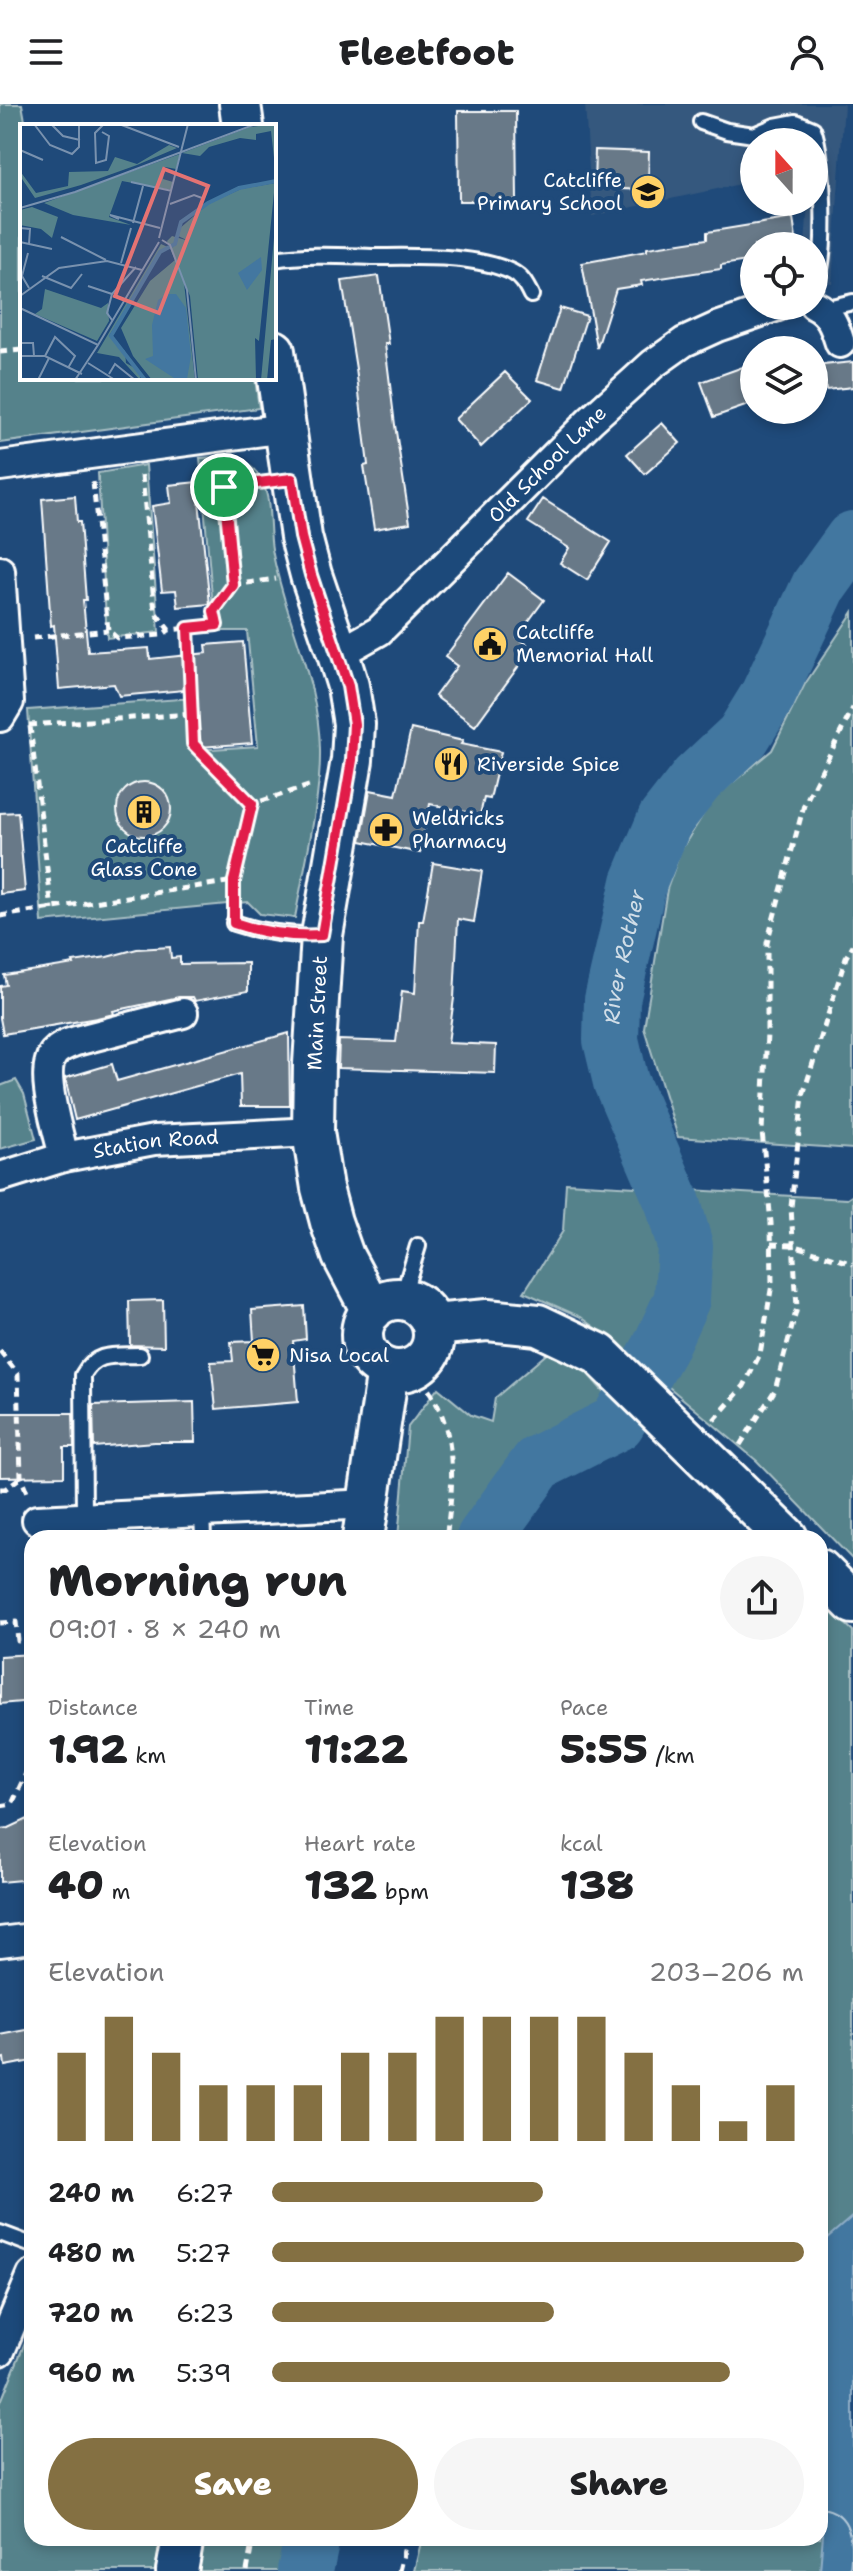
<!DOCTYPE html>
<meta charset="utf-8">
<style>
:root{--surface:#fff;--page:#f6f6f6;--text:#202124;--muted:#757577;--accent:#847042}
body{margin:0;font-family:"Shantell Sans",sans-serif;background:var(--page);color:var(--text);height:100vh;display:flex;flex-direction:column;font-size:30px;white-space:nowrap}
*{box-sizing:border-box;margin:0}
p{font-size:26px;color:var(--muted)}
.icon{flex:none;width:44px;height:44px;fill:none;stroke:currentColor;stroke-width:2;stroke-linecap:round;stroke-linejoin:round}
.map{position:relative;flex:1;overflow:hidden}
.sheet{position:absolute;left:24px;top:1426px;width:804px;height:1016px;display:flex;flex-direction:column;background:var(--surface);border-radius:24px;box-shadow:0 4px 12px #0003}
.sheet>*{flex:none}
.needle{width:52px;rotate:339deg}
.fabs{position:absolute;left:740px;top:24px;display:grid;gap:16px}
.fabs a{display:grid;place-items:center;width:88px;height:88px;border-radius:50%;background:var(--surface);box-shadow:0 4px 12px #0003;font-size:40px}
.pin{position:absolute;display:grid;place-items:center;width:68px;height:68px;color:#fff;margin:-34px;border:4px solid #fff;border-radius:50%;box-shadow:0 2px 8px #0007}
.round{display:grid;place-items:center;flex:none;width:84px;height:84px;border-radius:42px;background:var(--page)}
.summary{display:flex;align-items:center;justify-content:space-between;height:136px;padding:0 24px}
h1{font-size:44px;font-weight:800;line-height:60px}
.stats{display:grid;grid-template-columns:repeat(3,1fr);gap:12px;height:136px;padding:8px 24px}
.stats div{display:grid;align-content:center}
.stats b{font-size:40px;font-weight:800}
.stats small{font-size:22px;font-weight:400}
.stats p{font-size:22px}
.chart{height:224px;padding:16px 24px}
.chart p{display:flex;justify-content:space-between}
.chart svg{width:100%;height:144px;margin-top:8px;stroke:var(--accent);stroke-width:6}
.action{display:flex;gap:16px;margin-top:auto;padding:16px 24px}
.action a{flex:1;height:92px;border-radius:48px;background:var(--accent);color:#fff;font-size:32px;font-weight:800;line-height:92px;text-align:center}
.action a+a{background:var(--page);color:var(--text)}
ul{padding:0 24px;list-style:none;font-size:26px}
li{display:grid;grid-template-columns:128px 96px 1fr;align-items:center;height:60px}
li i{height:20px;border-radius:10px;background:var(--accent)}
header{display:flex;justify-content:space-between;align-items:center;height:104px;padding:0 24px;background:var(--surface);font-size:36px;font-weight:800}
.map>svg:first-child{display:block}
.built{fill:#35587e}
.green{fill:#55828b;stroke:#aac0c5;stroke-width:2}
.water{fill:#4377a0;stroke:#8eadc6;stroke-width:2}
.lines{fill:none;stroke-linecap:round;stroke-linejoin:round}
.shore{stroke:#b4c9d9;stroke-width:2}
.river{stroke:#4377a0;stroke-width:56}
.building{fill:#677988;stroke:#fff;stroke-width:2}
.service-casing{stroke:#fff;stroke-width:20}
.minor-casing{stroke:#fff;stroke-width:34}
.secondary-casing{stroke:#fff;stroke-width:46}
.path{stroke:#fff;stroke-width:5;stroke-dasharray:8 6;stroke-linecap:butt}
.service{stroke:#1f4a7a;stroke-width:14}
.minor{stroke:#1f4a7a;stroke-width:28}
.secondary{stroke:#1f4a7a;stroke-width:40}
.route-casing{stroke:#fff;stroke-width:16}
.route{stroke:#e11d48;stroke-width:10}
.labels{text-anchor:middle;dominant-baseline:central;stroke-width:8;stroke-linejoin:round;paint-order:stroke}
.poi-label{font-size:20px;fill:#fff;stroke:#1f4a7a;text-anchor:start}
.street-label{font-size:20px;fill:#fff;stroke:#1f4a7a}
.water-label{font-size:22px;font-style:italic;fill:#d0dde7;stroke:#1f4a7a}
.inset-river{fill:none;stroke:#4377a0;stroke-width:4}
.inset-road{fill:none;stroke:#7992af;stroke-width:2}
.view{fill:#e47373;fill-opacity:0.15;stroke:#e47373;stroke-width:4}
.inset-edge{fill:none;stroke:#fff;stroke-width:4}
</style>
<header><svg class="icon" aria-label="menu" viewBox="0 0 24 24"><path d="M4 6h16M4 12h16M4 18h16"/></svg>Fleetfoot<svg class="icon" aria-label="person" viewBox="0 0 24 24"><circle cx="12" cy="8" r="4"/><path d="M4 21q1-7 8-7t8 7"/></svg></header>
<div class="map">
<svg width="853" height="2467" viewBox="0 0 853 2467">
<rect width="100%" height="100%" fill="#1f4a7a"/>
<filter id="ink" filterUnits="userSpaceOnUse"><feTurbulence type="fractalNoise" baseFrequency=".0125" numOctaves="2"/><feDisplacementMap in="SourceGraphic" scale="16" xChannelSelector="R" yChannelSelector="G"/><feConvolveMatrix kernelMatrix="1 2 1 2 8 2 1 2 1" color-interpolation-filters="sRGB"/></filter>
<g filter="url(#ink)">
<path class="built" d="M585 0H844L832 179 814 175V142H805L808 98H814V38H754V77L592 112Z"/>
<path class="green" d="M0 0H22L26 22H22V274H255L259 304 0 339Z
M219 353C233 354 248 357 257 369 273 389 268 421 272 445 284 514 319 575 320 646 321 696 304 763 295 814L260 810 248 798 42 818 28 606 194 594 196 646 258 642 247 527H215L200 354Z
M146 361 159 528 107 534 98 369Z
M853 508V1045L678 1033 644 924 667 785 681 746 713 695 772 646 805 580Z
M16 976 24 990 36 1035 0 1045V982Z
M566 1079 847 1095 853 1091V1456L757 1357 614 1237 581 1213 524 1188 563 1127Z
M550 1247 585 1267 610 1295 539 1337 514 1358 479 1413 469 1434H398L408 1323 438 1284 471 1311 491 1318 495 1294Z
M820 1496 853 1527V2467H414L422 2434H820Z
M32 2221V2434H161L155 2467H0V2300Z
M203 2434H287L278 2467H198Z"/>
<path class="water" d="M853 2112V2467H820L823 2430 820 2421V2140Z"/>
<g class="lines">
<path class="shore" d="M820 2404C853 2407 853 2439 850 2467"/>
<g class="river">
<path id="s1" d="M484 1434 538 1359 617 1319 659 1245 682 1195 685 1142 673 1099 621 978 611 936 612 896 639 778 665 716 697 675 743 632 767 593 819 482 853 435"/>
<path d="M305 2467 312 2434"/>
</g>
</g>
<path class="building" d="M458 7H516L517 97H459Z
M595 46 649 48 648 86 594 84Z
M793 114 797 142H754V156L721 161V165L641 177 642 181 616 185 597 244 582 159 647 147V144L707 135V128Z
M379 172 389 240H385L395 321 410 419 374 425 364 362 368 361 356 265 342 177Z
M560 204 587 212 564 284 537 276Z
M853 258V283L826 286 823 261Z
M754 259V299L714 313 701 278Z
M505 268 532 295 481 343 455 315Z
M662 319 680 339 645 370 627 350Z
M197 378 210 500 178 503 176 486 162 487 152 402 171 399 169 381Z
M75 392 77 418H80L86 496H83L88 548 149 544 150 555 207 549 206 541 243 538 252 639 201 643 195 585 119 592 114 580 59 585 54 521 51 522 42 395Z
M543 395 611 438 587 476 560 459 569 444 528 418Z
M508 469 544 496 517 533 532 544 475 622 435 592 457 562 445 553Z
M411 625 463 637 461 640 501 648 490 695 484 694 480 711 430 700 420 749 361 737 370 686 396 691Z
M117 705a27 27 0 1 1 54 0a27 27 0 1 1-54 0Z
M18 708 25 787 0 790V709Z
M433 759 482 767 474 818 458 815 454 894 448 939 496 941 495 969 338 964 339 936 396 938 402 887 415 889 419 817H423Z
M170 843 171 854 180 853V860L248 859V887L195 897 193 893H179L113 907 114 910 97 914 3 930 0 914V882L6 881 4 871 74 860 73 858 107 853 137 845Z
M289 929 290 1002H241L240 970 75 1016 65 974 112 960 117 977Z
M163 1196 164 1242 130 1241 129 1197Z
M304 1202 306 1235 293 1237 298 1298 216 1305 211 1258 233 1257 231 1238 254 1237 252 1206Z
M194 1298 195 1338H154L94 1343 93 1301Z
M0 1309H73L74 1343H64V1372L0 1373Z
M32 1550V1597L0 1600V1552Z
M32 1713V1775L0 1778V1725L9 1724Z
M32 1925V1957L5 1962 4 1954 0 1955V1931Z"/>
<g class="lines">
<g class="service-casing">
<path id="service" d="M701 18 727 27 754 31 775 22 796 18 813 25C824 52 829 159 814 183
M274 155C306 150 340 152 372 153 414 153 474 150 512 168 522 173 526 181 531 191
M823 205 853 198
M234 819C263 829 290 832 320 831
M402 1195 418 1142
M202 1408 203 1434
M84 1413 83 1271C96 1247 116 1252 140 1251
M0 2129 32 2141"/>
</g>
<g class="minor-casing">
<g id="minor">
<path d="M814 201C830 208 835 223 840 239"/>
<path d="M0 362 285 324"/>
<path d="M0 467 9 598 0 613"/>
<path id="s2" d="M338 550 379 527 591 316 653 260 684 238 717 223 778 202"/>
<path d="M64 1053C59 1029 38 968 54 949 60 942 68 940 76 937L183 909"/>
<path id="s3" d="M0 1073 64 1053 154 1036 313 1028"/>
<path d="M37 1416 370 1400"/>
<path d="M0 1838 32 1834"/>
<path d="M0 2247 32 2171"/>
</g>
</g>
<g class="secondary-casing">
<path id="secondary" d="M240 0 243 22
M274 247 301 433 311 471 338 550 348 582 354 620 352 656 322 831 314 960 313 1028 322 1084 331 1118 343 1152 372 1207
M362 1231a36 36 0 1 1 72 0a36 36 0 1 1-72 0Z
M433 1221 487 1216 538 1221 599 1250 787 1434
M363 1434 388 1266
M820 1466 853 1499
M177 2467 183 2434"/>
</g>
<path class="path" d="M0 248 22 246
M142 371 155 508 169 526 217 521 214 507 233 481 224 383 261 379
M93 378 108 526 117 534 162 531 169 526
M233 481 276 475
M188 524 193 640 252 700 312 681
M33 534 108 526
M29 621 192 610
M30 622 52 806
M234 800V777L252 700
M0 812 234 777
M771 1140 793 1141 853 1160
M0 1247 18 1270 21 1373 28 1391
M420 1275C459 1319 454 1380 446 1434
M714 1316 744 1282 760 1250 772 1180 771 1119 762 1027 767 930V839L804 701 853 604
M740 1341 775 1286 797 1204 791 1103 803 991 846 853 853 841
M0 1385H5L21 1373
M0 1519 16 1518 18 1537H32
M0 1702 12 1700 28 1665 32 1663
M247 2467 253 2434
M399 2467 407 2434"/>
<use href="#service" class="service"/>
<use href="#minor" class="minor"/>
<use href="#secondary" class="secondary"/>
</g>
</g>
<g class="lines" filter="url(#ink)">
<g class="route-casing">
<path id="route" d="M292 375 301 433 311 471 348 582 354 620 352 656 322 831C291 833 263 829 234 819V777L252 700 193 640 188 524 217 521 214 507 233 481 224 383Z"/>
</g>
<use href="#route" class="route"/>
</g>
<defs>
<g id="school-disc" transform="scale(1.8)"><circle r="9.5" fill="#ffd166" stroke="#1f4a7a"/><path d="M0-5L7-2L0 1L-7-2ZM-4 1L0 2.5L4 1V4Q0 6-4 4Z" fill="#111"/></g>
<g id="civic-disc" transform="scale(1.8)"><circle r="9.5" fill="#ffd166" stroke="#1f4a7a"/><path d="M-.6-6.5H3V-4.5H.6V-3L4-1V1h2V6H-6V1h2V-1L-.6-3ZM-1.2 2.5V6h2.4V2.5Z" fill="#111"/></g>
<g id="restaurant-disc" transform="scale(1.8)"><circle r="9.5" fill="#ffd166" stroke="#1f4a7a"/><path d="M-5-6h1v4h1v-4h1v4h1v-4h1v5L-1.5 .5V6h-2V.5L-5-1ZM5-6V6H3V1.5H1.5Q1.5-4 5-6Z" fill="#111"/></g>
<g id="building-disc" transform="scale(1.8)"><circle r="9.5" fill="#ffd166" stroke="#1f4a7a"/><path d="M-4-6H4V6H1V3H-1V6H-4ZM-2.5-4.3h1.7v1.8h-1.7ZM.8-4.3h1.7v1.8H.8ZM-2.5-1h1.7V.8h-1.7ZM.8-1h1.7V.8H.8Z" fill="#111"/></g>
<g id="pharmacy-disc" transform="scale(1.8)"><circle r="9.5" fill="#ffd166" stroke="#1f4a7a"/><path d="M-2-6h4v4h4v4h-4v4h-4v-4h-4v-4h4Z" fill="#111"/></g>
<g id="supermarket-disc" transform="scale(1.8)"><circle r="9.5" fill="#ffd166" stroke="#1f4a7a"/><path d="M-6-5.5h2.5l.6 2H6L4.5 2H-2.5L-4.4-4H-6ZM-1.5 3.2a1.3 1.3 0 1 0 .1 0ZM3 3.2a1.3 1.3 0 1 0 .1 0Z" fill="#111"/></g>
</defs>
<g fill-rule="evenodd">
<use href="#school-disc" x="648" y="88"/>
<use href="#civic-disc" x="490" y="540"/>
<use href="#restaurant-disc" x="451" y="660"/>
<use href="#building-disc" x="144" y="708"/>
<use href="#pharmacy-disc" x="386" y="726"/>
<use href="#supermarket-disc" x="263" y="1251"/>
</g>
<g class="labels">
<g class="poi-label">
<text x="622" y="76" text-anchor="end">Catcliffe<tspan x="622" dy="23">Primary School</tspan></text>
<text x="516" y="528">Catcliffe<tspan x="516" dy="23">Memorial Hall</tspan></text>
<text x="477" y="660">Riverside Spice</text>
<text x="412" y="714">Weldricks<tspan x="412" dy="23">Pharmacy</tspan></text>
<text x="144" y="742" text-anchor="middle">Catcliffe<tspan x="144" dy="23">Glass Cone</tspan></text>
<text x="289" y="1251">Nisa Local</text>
</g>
<g class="street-label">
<text stroke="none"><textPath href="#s2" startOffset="284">Old School Lane</textPath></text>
<text transform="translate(317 909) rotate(-87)">Main Street</text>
<text stroke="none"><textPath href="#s3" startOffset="160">Station Road</textPath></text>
</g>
<g class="water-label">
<text stroke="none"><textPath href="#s1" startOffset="678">River Rother</textPath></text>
</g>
</g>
<g transform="translate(20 20)">
<rect width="256" height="256" fill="#1f4a7a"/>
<path d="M256 0V52L251 7 236 10V16L220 14 189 23 180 32 162 29 230 3ZM149 21 157 24 117 41 61 61 15 74 0 52V47L16 69 48 62 49 48 88 47 95 33 117 40ZM160 30 156 45 145 43 143 55 153 58 151 66 102 57 89 93 111 101 53 91 24 79ZM255 59 239 217 235 214 236 256H178L170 172 147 117 152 112 169 117 158 112 159 105 188 80 221 65ZM12 83 38 93 32 114 21 105 0 101V86ZM256 92V215L251 216 247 256H241ZM141 120 150 124 140 128 89 212 105 227 106 239 120 247V256L99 233 77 229ZM155 136 164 159 175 256H132L113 232 101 204 130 157ZM25 165 81 184 88 179 89 197 77 217 15 190 22 185Z" fill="#55828b"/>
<path d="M241 133 242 146 227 166 218 149ZM147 170H156L166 184 171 232 167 255 154 254 125 235 133 232 132 201 138 176Z" fill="#4377a0"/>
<path class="inset-river" d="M125 256 91 212 140 128 155 120 161 98 188 79 219 64 256 57"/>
<path class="inset-road" d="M14 0 30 21 52 30 59 23V0M31 0 43 12 60 16M99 0 159 23M82 8 89 12 86 36 76 39 75 9 84 0M0 26 23 36M111 58 152 67M150 80 174 71 182 74M0 84 55 68 236 0M99 95 90 91 140 104M113 99 123 62M0 104 10 105 9 120M41 113 86 136M139 114 168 0M142 116 150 121 167 166 176 256M0 118 32 125M8 129 2 152 9 164M101 139 111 104M22 152 51 164 62 150M68 162 92 170M0 172 39 144 87 137 122 146M0 184 78 221 139 118M92 196 87 189 92 170 116 143M0 219H13L14 232M0 232H25L62 250M25 232 35 213 55 232 48 244M68 239 95 256M89 250 95 240 115 256M18 256 29 234M55 256 78 221"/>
<path class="view" d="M144 45 188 62 139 189 95 172Z"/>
<rect width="256" height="256" class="inset-edge"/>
</g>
</svg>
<div class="fabs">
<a><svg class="needle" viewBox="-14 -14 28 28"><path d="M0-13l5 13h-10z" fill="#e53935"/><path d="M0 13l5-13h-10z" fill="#757577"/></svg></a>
<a><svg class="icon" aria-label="locate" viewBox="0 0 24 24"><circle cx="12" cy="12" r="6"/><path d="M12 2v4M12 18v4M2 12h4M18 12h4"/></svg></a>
<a><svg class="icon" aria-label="layers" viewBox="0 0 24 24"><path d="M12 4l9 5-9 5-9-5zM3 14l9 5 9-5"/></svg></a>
</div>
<div class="pin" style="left:224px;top:383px;background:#1e9e55"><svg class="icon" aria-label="arrive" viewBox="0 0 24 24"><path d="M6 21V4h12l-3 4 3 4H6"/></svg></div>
<section class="sheet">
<div class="summary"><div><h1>Morning run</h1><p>09:01 · 8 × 240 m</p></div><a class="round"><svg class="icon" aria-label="share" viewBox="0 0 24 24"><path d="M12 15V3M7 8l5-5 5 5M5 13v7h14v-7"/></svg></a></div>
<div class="stats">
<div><p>Distance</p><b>1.92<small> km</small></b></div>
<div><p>Time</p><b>11:22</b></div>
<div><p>Pace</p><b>5:55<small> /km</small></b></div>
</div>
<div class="stats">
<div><p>Elevation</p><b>40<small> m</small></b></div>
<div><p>Heart rate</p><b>132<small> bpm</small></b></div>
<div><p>kcal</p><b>138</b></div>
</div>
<div class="chart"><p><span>Elevation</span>203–206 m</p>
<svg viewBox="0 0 160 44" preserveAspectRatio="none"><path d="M5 44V17M15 44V6M25 44V17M35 44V27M45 44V27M55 44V27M65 44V17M75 44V17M85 44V6M95 44V6M105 44V6M115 44V6M125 44V17M135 44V27M145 44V38M155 44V27"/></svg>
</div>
<ul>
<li><b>240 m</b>6:27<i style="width:51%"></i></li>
<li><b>480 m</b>5:27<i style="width:100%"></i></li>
<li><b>720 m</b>6:23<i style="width:53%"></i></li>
<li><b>960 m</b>5:39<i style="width:86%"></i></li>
</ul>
<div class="action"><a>Save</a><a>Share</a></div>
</section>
</div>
